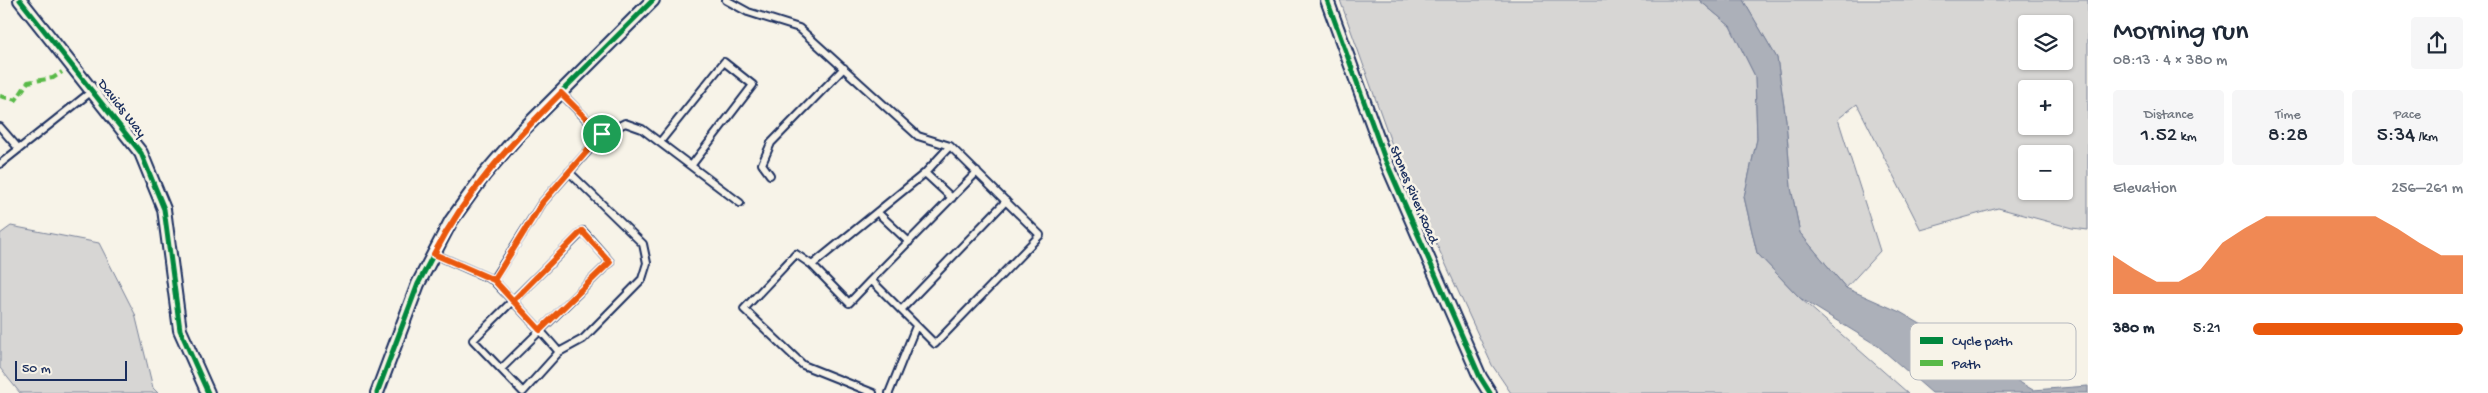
<!DOCTYPE html>
<meta charset="utf-8">
<style>
:root{--surface:#fff;--page:#f6f6f7;--text:#1f2937;--muted:#747a83;--accent:#ea580c}
body{margin:0;font-family:"Gochi Hand",sans-serif;background:var(--page);color:var(--text);height:100vh;display:flex;flex-direction:column;font-size:19px;white-space:nowrap}
*{box-sizing:border-box;margin:0}
p{font-size:16px;color:var(--muted)}
.icon{flex:none;width:28px;height:28px;fill:none;stroke:currentColor;stroke-width:2;stroke-linecap:round;stroke-linejoin:round}
.map{position:relative;flex:1;overflow:hidden}
.sheet{display:flex;flex-direction:column;background:var(--surface);width:400px}
.sheet>*{flex:none}
.controls{position:absolute;left:2018px;top:15px;display:grid;gap:10px}
.controls a{display:grid;place-items:center;width:55px;height:55px;border-radius:5px;background:var(--surface);box-shadow:0 1px 4px #0004;font-size:25px}
.scale{position:absolute;left:15px;bottom:12px;width:112px;box-sizing:border-box;padding-left:5px;border:2px solid #1b2f5e;border-top:0;font-size:14px;line-height:18px;white-space:nowrap;color:#1b2f5e;-webkit-text-stroke:4px #f7f3e8;paint-order:stroke}
.pin{position:absolute;display:grid;place-items:center;width:42px;height:42px;color:#fff;margin:-21px;border:2px solid #fff;border-radius:50%;box-shadow:0 1px 5px #0007}
.round{display:grid;place-items:center;flex:none;width:52px;height:52px;border-radius:5px;background:var(--page)}
.head{display:flex;align-items:center;justify-content:space-between;height:85px;padding:0 25px}
h1{font-size:28px;font-weight:600;line-height:38px}
.figures{display:grid;grid-template-columns:repeat(3,1fr);gap:8px;height:85px;padding:5px 25px}
.figures div{display:grid;align-content:center;border-radius:5px;background:var(--page);text-align:center}
.figures b{font-size:21px;font-weight:600}
.figures small{font-size:14px;font-weight:400}
.figures p{font-size:14px}
.chart{height:140px;padding:10px 25px}
.chart p{display:flex;justify-content:space-between}
.chart svg{width:100%;height:90px;margin-top:5px;fill:var(--accent);opacity:.7}
ul{padding:0 25px;list-style:none;font-size:16px}
li{display:grid;grid-template-columns:80px 60px 1fr;align-items:center;height:38px}
li i{height:12px;border-radius:6px;background:var(--accent)}
main{display:flex;flex:1;min-height:0}
.map>svg:first-child{display:block}
.green{fill:#d7d6d4;stroke:#798299;fill-rule:evenodd}
.water{fill:#acb0b9;stroke:#727c95}
.lines{fill:none;stroke-linecap:round;stroke-linejoin:round}
.lane-casing{stroke:#1b2f5e;stroke-width:10}
.street-casing{stroke:#1b2f5e;stroke-width:16}
.lane{stroke:#f7f3e8;stroke-width:6}
.street{stroke:#f7f3e8;stroke-width:12}
.quiet{stroke:#58b947;stroke-width:4;stroke-dasharray:8 4;stroke-linecap:butt}
.cycleway-casing{stroke:#f7f3e8;stroke-width:8}
.cycleway{stroke:#00873e;stroke-width:5}
.route-casing{stroke:#fff;stroke-width:10}
.route{stroke:#ea580c;stroke-width:6}
.labels{text-anchor:middle;dominant-baseline:central;stroke-width:5;stroke-linejoin:round;paint-order:stroke}
.street-label{font-size:14px;fill:#1b2f5e;stroke:#f7f3e8}
.key{fill:#f7f3e8;stroke:#b5b8bf;stroke-width:1}
.key-label{font-size:14px;fill:#1b2f5e}
</style>
<main>
<div class="map">
<svg width="2088" height="393" viewBox="0 0 2088 393">
<rect width="100%" height="100%" fill="#f7f3e8"/>
<filter id="ink" filterUnits="userSpaceOnUse"><feTurbulence type="fractalNoise" baseFrequency=".02" numOctaves="2"/><feDisplacementMap in="SourceGraphic" scale="10" xChannelSelector="R" yChannelSelector="G"/><feConvolveMatrix kernelMatrix="1 2 1 2 8 2 1 2 1" color-interpolation-filters="sRGB"/></filter>
<g filter="url(#ink)">
<path class="green" d="M1340 0H1699L1730 26 1755 76 1757 139 1744 197 1757 253 1800 298 1908 393H1511L1492 365 1396 156Z
M1743 0H2088V230L2072 228 1998 208 1921 230 1857 104 1838 119 1880 251 1846 288 1800 233 1791 188 1786 120 1777 58ZM2026 24H2064V61H2026ZM2026 89H2064V126H2026ZM2026 154H2064V191H2026Z
M11 226 99 243 135 314 153 388 158 393H20L0 368V234Z"/>
<path class="water" d="M1699 0H1743L1777 58 1786 120 1791 188 1800 233 1846 288 1900 312 2033 390 2088 386V393H1932L1878 346 1800 298 1757 253 1744 197 1757 139 1755 76 1730 26Z"/>
<g class="lines">
<g class="lane-casing">
<path id="lane" d="M726 0 748 12 799 28 918 136 950 146 1040 235 935 344 871 280 977 172
M561 93 602 135 625 123 642 129 740 203
M0 127 19 149
M660 142 724 62 753 85 691 166
M950 146 925 173 952 198
M0 164 92 91
M770 175 762 164 771 143 844 68
M877 212 909 242
M434 254 493 280 542 203 602 135
M812 265 796 254 744 309 803 365 873 393
M493 280C516 304 538 327 559 352L523 392 473 340 583 231 610 262 501 369
M871 280 849 303 812 265 925 173
M901 310 1006 201
M559 352 583 339 642 279 647 263 643 244 569 172
M889 393 916 326"/>
</g>
<g class="street-casing">
<path id="street" d="M20 0 141 153 164 209 180 330 208 393
M1327 0 1385 159 1480 377 1490 393
M377 393 418 284 451 221 484 175 521 132 653 0"/>
</g>
<use href="#lane" class="lane"/>
<use href="#street" class="street"/>
<path class="quiet" d="M0 96 16 100 28 82 53 78 62 72"/>
<g class="cycleway-casing">
<path id="cycleway" d="M20 0 141 153 164 209 180 330 208 393
M1327 0 1385 159 1480 377 1490 393
M377 393 418 284 451 221 484 175 521 132 653 0"/>
</g>
<use href="#cycleway" class="cycleway"/>
</g>
</g>
<g class="lines" filter="url(#ink)">
<g class="route-casing">
<path id="route" d="M602 134 561 93C512 142 466 192 434 254L494 280 540 330 610 262 582 231 513 301 494 280 542 203 602 134"/>
</g>
<use href="#route" class="route"/>
</g>
<g class="labels">
<g class="street-label">
<text transform="translate(121 109) rotate(52)">Davids Way</text>
<text transform="translate(1413 195) rotate(67)">Stones River Road</text>
</g>
</g>
<rect x="1910" y="323" width="166" height="57" rx="8" class="key"/>
<rect x="1920" y="337" width="23" height="7" fill="#00873e"/>
<rect x="1920" y="360" width="23" height="6" fill="#58b947"/>
<g class="key-label">
<text x="1952" y="345">Cycle path</text>
<text x="1952" y="368">Path</text>
</g>
</svg>
<div class="controls">
<a><svg class="icon" aria-label="layers" viewBox="0 0 24 24"><path d="M12 4l9 5-9 5-9-5zM3 14l9 5 9-5"/></svg></a>
<a>+</a>
<a>−</a>
</div>
<div class="scale">50 m</div>
<div class="pin" style="left:602px;top:134px;background:#1e9e55"><svg class="icon" aria-label="arrive" viewBox="0 0 24 24"><path d="M6 21V4h12l-3 4 3 4H6"/></svg></div>
</div>
<section class="sheet">
<div class="head"><div><h1>Morning run</h1><p>08:13 · 4 × 380 m</p></div><a class="round"><svg class="icon" aria-label="share" viewBox="0 0 24 24"><path d="M12 15V3M7 8l5-5 5 5M5 13v7h14v-7"/></svg></a></div>
<div class="figures">
<div><p>Distance</p><b>1.52<small> km</small></b></div>
<div><p>Time</p><b>8:28</b></div>
<div><p>Pace</p><b>5:34<small> /km</small></b></div>
</div>
<div class="chart"><p><span>Elevation</span>256–261 m</p>
<svg viewBox="0 0 160 44" preserveAspectRatio="none"><path d="M0 44V25L10 32L20 38L30 38L40 32L50 19L60 12L70 6L80 6L90 6L100 6L110 6L120 6L130 12L140 19L150 25L160 25V44z"/></svg>
</div>
<ul>
<li><b>380 m</b>5:21<i style="width:100%"></i></li>
</ul>
</section>
</main>
